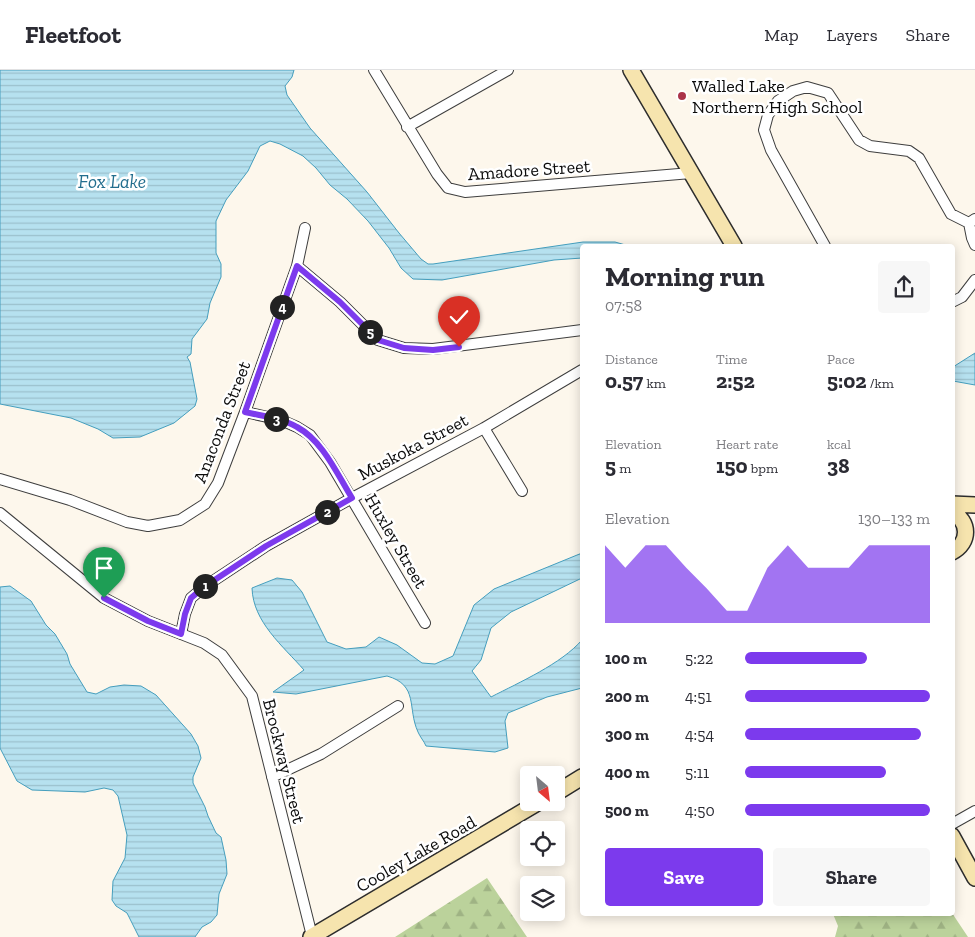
<!DOCTYPE html>
<meta charset="utf-8">
<style>
:root{--surface:#fff;--page:#f7f7f7;--text:#2b2b33;--muted:#7c7c81;--line:#e1e1e2;--accent:#7c3aed}
body{margin:0;font-family:"Zilla Slab",serif;background:var(--page);color:var(--text);height:100vh;display:flex;flex-direction:column;font-size:19px;white-space:nowrap}
*{box-sizing:border-box;margin:0}
p{font-size:16px;color:var(--muted)}
.icon{flex:none;width:28px;height:28px;fill:none;stroke:currentColor;stroke-width:2;stroke-linecap:round;stroke-linejoin:round}
.map{position:relative;flex:1;overflow:hidden}
.details{position:absolute;left:580px;top:174px;width:375px;height:672px;display:flex;flex-direction:column;background:var(--surface);border-radius:5px;box-shadow:0 2px 12px #0003}
.details>*{flex:none}
.needle{width:32px;rotate:152deg}
.fabs{position:absolute;left:520px;top:696px;display:grid;gap:10px}
.fabs a{display:grid;place-items:center;width:45px;height:45px;border-radius:5px;background:var(--surface);box-shadow:0 2px 12px #0003;font-size:25px}
.pin{position:absolute;display:grid;place-items:center;width:42px;height:42px;color:#fff;margin:-51px -21px;border-radius:50% 50% 50% 0;rotate:-45deg;box-shadow:0 0 5px #0007}
.pin .icon{rotate:45deg}
.km{position:absolute;width:25px;height:25px;margin:-12px;border-radius:50%;background:#222;color:#fff;font-size:14px;line-height:25px;text-align:center}
.round{display:grid;place-items:center;flex:none;width:52px;height:52px;border-radius:5px;background:var(--page)}
.headline{display:flex;align-items:center;justify-content:space-between;height:85px;padding:0 25px}
h1{font-size:28px;font-weight:800;line-height:38px}
.metrics{display:grid;grid-template-columns:repeat(3,1fr);gap:8px;height:85px;padding:5px 25px}
.metrics div{display:grid;align-content:center}
.metrics b{font-size:21px;font-weight:800}
.metrics small{font-size:14px;font-weight:400}
.metrics p{font-size:14px}
.chart{height:140px;padding:10px 25px}
.chart p{display:flex;justify-content:space-between}
.chart svg{width:100%;height:90px;margin-top:5px;fill:var(--accent);opacity:.7}
.cta{display:flex;gap:10px;margin-top:auto;padding:10px 25px}
.cta a{flex:1;height:58px;border-radius:5px;background:var(--accent);color:#fff;font-size:20px;font-weight:800;line-height:58px;text-align:center}
.cta a+a{background:var(--page);color:var(--text)}
ul{padding:0 25px;list-style:none;font-size:16px}
li{display:grid;grid-template-columns:80px 60px 1fr;align-items:center;height:38px}
li i{height:12px;border-radius:6px;background:var(--accent)}
header{display:flex;align-items:center;gap:30px;box-sizing:border-box;height:70px;padding:0 25px;background:var(--surface);border-bottom:1px solid var(--line)}
header strong{font-size:24px}
nav{display:flex;gap:28px;margin-inline-start:auto;font-size:18px}
.map>svg:first-child{display:block}
.forest{fill:url(#forest-firs)}
.water{fill:url(#water-rules);stroke:#459ebd}
.lines{fill:none;stroke-linecap:round;stroke-linejoin:round}
.street-casing{stroke:#3e3e3e;stroke-width:12}
.secondary-casing{stroke:#2d2d2d;stroke-width:18}
.street{stroke:#fff;stroke-width:10}
.secondary{stroke:#f6e4ae;stroke-width:15}
.route-casing{stroke:#fff;stroke-width:10}
.route{stroke:#7c3aed;stroke-width:6}
.poi-dot{fill:#ab344a;stroke:#fff;stroke-width:2}
.labels{text-anchor:middle;dominant-baseline:central;stroke-width:5;stroke-linejoin:round;paint-order:stroke}
.poi-label{font-size:18px;fill:#0b0b0b;stroke:#fff;text-anchor:start}
.street-label{font-size:18px;fill:#0b0b0b;stroke:#fff}
.water-label{font-size:19px;font-style:italic;fill:#236e8e;stroke:#fff}
</style>
<header>
<strong>Fleetfoot</strong>
<nav><a>Map</a><a>Layers</a><a>Share</a></nav>
</header>
<div class="map">
<svg width="975" height="867" viewBox="0 0 975 867">
<defs>
<pattern id="forest-firs" width="22" height="20" patternUnits="userSpaceOnUse" patternTransform="scale(1.25)"><rect width="22" height="20" fill="#bbd29b"/><path d="M5 1l3.5 6h-7zM16 11l3.5 6h-7z" fill="#9fb384"/></pattern>
<pattern id="water-rules" width="6" height="5" patternUnits="userSpaceOnUse" patternTransform="scale(1.25)"><rect width="6" height="5" fill="#b6e1ef"/><path d="M0 2.5h6" fill="none" stroke="#9bc0cc"/></pattern>
</defs>
<rect width="100%" height="100%" fill="#fdf7ec"/>
<path class="forest" d="M487 808 527 867H395Z
M952 843 968 867H835L838 856 833 844Z"/>
<path class="water" d="M0 0H294L292 7 285 16 287 25 310 58 367 122 399 163 421 189 428 194H433L583 172H615L629 176H582V188L554 190 442 210 413 209 401 198 389 178 368 151 347 129 330 115 316 98 303 86 280 74 270 71 260 76 248 101 226 130 216 151V183L221 194V207L210 233 207 249 192 269 191 284 187 287 190 292 197 329 195 336 174 353 140 367 113 368 98 359 71 348 0 334Z
M975 283V315L953 311V297Z
M582 483V508L511 542 491 558 481 590 472 601 491 627C520 612 561 594 582 570V618L547 627 508 643 505 651 508 678 495 682 426 676C424 671 420 667 418 662 407 638 419 615 387 606L296 624 273 622 304 600C283 576 253 552 252 518L277 508 292 510 302 522 327 572 346 579 366 577 379 567 397 575 422 593 435 594 453 586 474 535 494 519Z
M10 516 31 531 46 555 55 564 67 584 70 594 87 622 96 624 110 617 124 615 141 616 156 625 191 664 198 676 201 688 193 707V713L205 737 208 746 216 763 221 767 226 790 227 804 219 824 217 845 211 852 202 857 195 867H139L127 843 116 836 112 830 113 811 125 788 127 765 118 726 113 720 104 718 85 722 32 720 17 711 0 678V517Z"/>
<g class="lines">
<g class="street-casing">
<path id="street" d="M374 0 437 104 448 118 465 122 691 103
M407 57 508 0
M975 149 969 153 972 168 975 175
M825 176 771 80 764 60 768 45 778 31 793 21 807 17 828 23 859 70 870 76 909 81 919 88 951 144 969 153
M297 196 340 232 378 270 404 278 433 279 582 260
M952 232 962 227 975 210
M245 342 281 350 297 357 310 365 330 392 425 553
M484 358 522 421
M0 409 70 430 127 452 148 456 180 450 205 434 218 413 245 342 297 196 305 158
M0 443 104 528 148 551 204 573 222 585 252 626 312 866
M181 564 185 544 191 528 204 517 266 476 352 428 484 358 582 300
M272 707 321 684 398 636
M952 754 975 741"/>
</g>
<g class="secondary-casing">
<path id="secondary" d="M631 0 734 176
M952 434 975 435
M952 442C970 451 970 473 952 482
M556 723 582 707
M952 766 975 808
M311 867 539 732"/>
</g>
<use href="#street" class="street"/>
<use href="#secondary" class="secondary"/>
</g>
<g class="lines">
<g class="route-casing">
<path id="route" d="M104 528 148 551 181 564 185 544 191 528 204 517 266 476 352 428C337 404 323 371 297 357 282 348 262 346 245 342L297 196 340 232 378 270 404 278 433 280 459 277"/>
</g>
<use href="#route" class="route"/>
</g>
<circle class="poi-dot" cx="682" cy="26" r="5"/>
<g class="labels">
<g class="poi-label">
<text x="692" y="16">Walled Lake<tspan x="692" dy="21">Northern High School</tspan></text>
</g>
<g class="street-label">
<text transform="translate(529 100) rotate(-4)">Amadore Street</text>
<text transform="translate(222 352) rotate(-69)">Anaconda Street</text>
<text transform="translate(413 377) rotate(-28)">Muskoka Street</text>
<text transform="translate(396 471) rotate(60)">Huxley Street</text>
<text transform="translate(284 691) rotate(76)">Brockway Street</text>
<text transform="translate(416 784) rotate(-30)">Cooley Lake Road</text>
</g>
<g class="water-label">
<text x="112" y="111">Fox Lake</text>
</g>
</g>
</svg>
<div class="fabs">
<a><svg class="needle" viewBox="-14 -14 28 28"><path d="M0-13l5 13h-10z" fill="#e53935"/><path d="M0 13l5-13h-10z" fill="#7c7c81"/></svg></a>
<a><svg class="icon" aria-label="locate" viewBox="0 0 24 24"><circle cx="12" cy="12" r="6"/><path d="M12 2v4M12 18v4M2 12h4M18 12h4"/></svg></a>
<a><svg class="icon" aria-label="layers" viewBox="0 0 24 24"><path d="M12 4l9 5-9 5-9-5zM3 14l9 5 9-5"/></svg></a>
</div>
<div class="pin" style="left:104px;top:528px;background:#1e9e55"><svg class="icon" aria-label="arrive" viewBox="0 0 24 24"><path d="M6 21V4h12l-3 4 3 4H6"/></svg></div>
<div class="pin" style="left:459px;top:277px;background:#d93025"><svg class="icon" aria-label="check" viewBox="0 0 24 24"><path d="M5 12l5 5 9-10"/></svg></div>
<b class="km" style="left:205px;top:516px">1</b>
<b class="km" style="left:327px;top:442px">2</b>
<b class="km" style="left:276px;top:349px">3</b>
<b class="km" style="left:282px;top:237px">4</b>
<b class="km" style="left:370px;top:262px">5</b>
<section class="details">
<div class="headline"><div><h1>Morning run</h1><p>07:58</p></div><a class="round"><svg class="icon" aria-label="share" viewBox="0 0 24 24"><path d="M12 15V3M7 8l5-5 5 5M5 13v7h14v-7"/></svg></a></div>
<div class="metrics">
<div><p>Distance</p><b>0.57<small> km</small></b></div>
<div><p>Time</p><b>2:52</b></div>
<div><p>Pace</p><b>5:02<small> /km</small></b></div>
</div>
<div class="metrics">
<div><p>Elevation</p><b>5<small> m</small></b></div>
<div><p>Heart rate</p><b>150<small> bpm</small></b></div>
<div><p>kcal</p><b>38</b></div>
</div>
<div class="chart"><p><span>Elevation</span>130–133 m</p>
<svg viewBox="0 0 160 44" preserveAspectRatio="none"><path d="M0 44V6L10 17L20 6L30 6L40 17L50 27L60 38L70 38L80 17L90 6L100 17L110 17L120 17L130 6L140 6L150 6L160 6V44z"/></svg>
</div>
<ul>
<li><b>100 m</b>5:22<i style="width:66%"></i></li>
<li><b>200 m</b>4:51<i style="width:100%"></i></li>
<li><b>300 m</b>4:54<i style="width:95%"></i></li>
<li><b>400 m</b>5:11<i style="width:76%"></i></li>
<li><b>500 m</b>4:50<i style="width:100%"></i></li>
</ul>
<div class="cta"><a>Save</a><a>Share</a></div>
</section>
</div>
